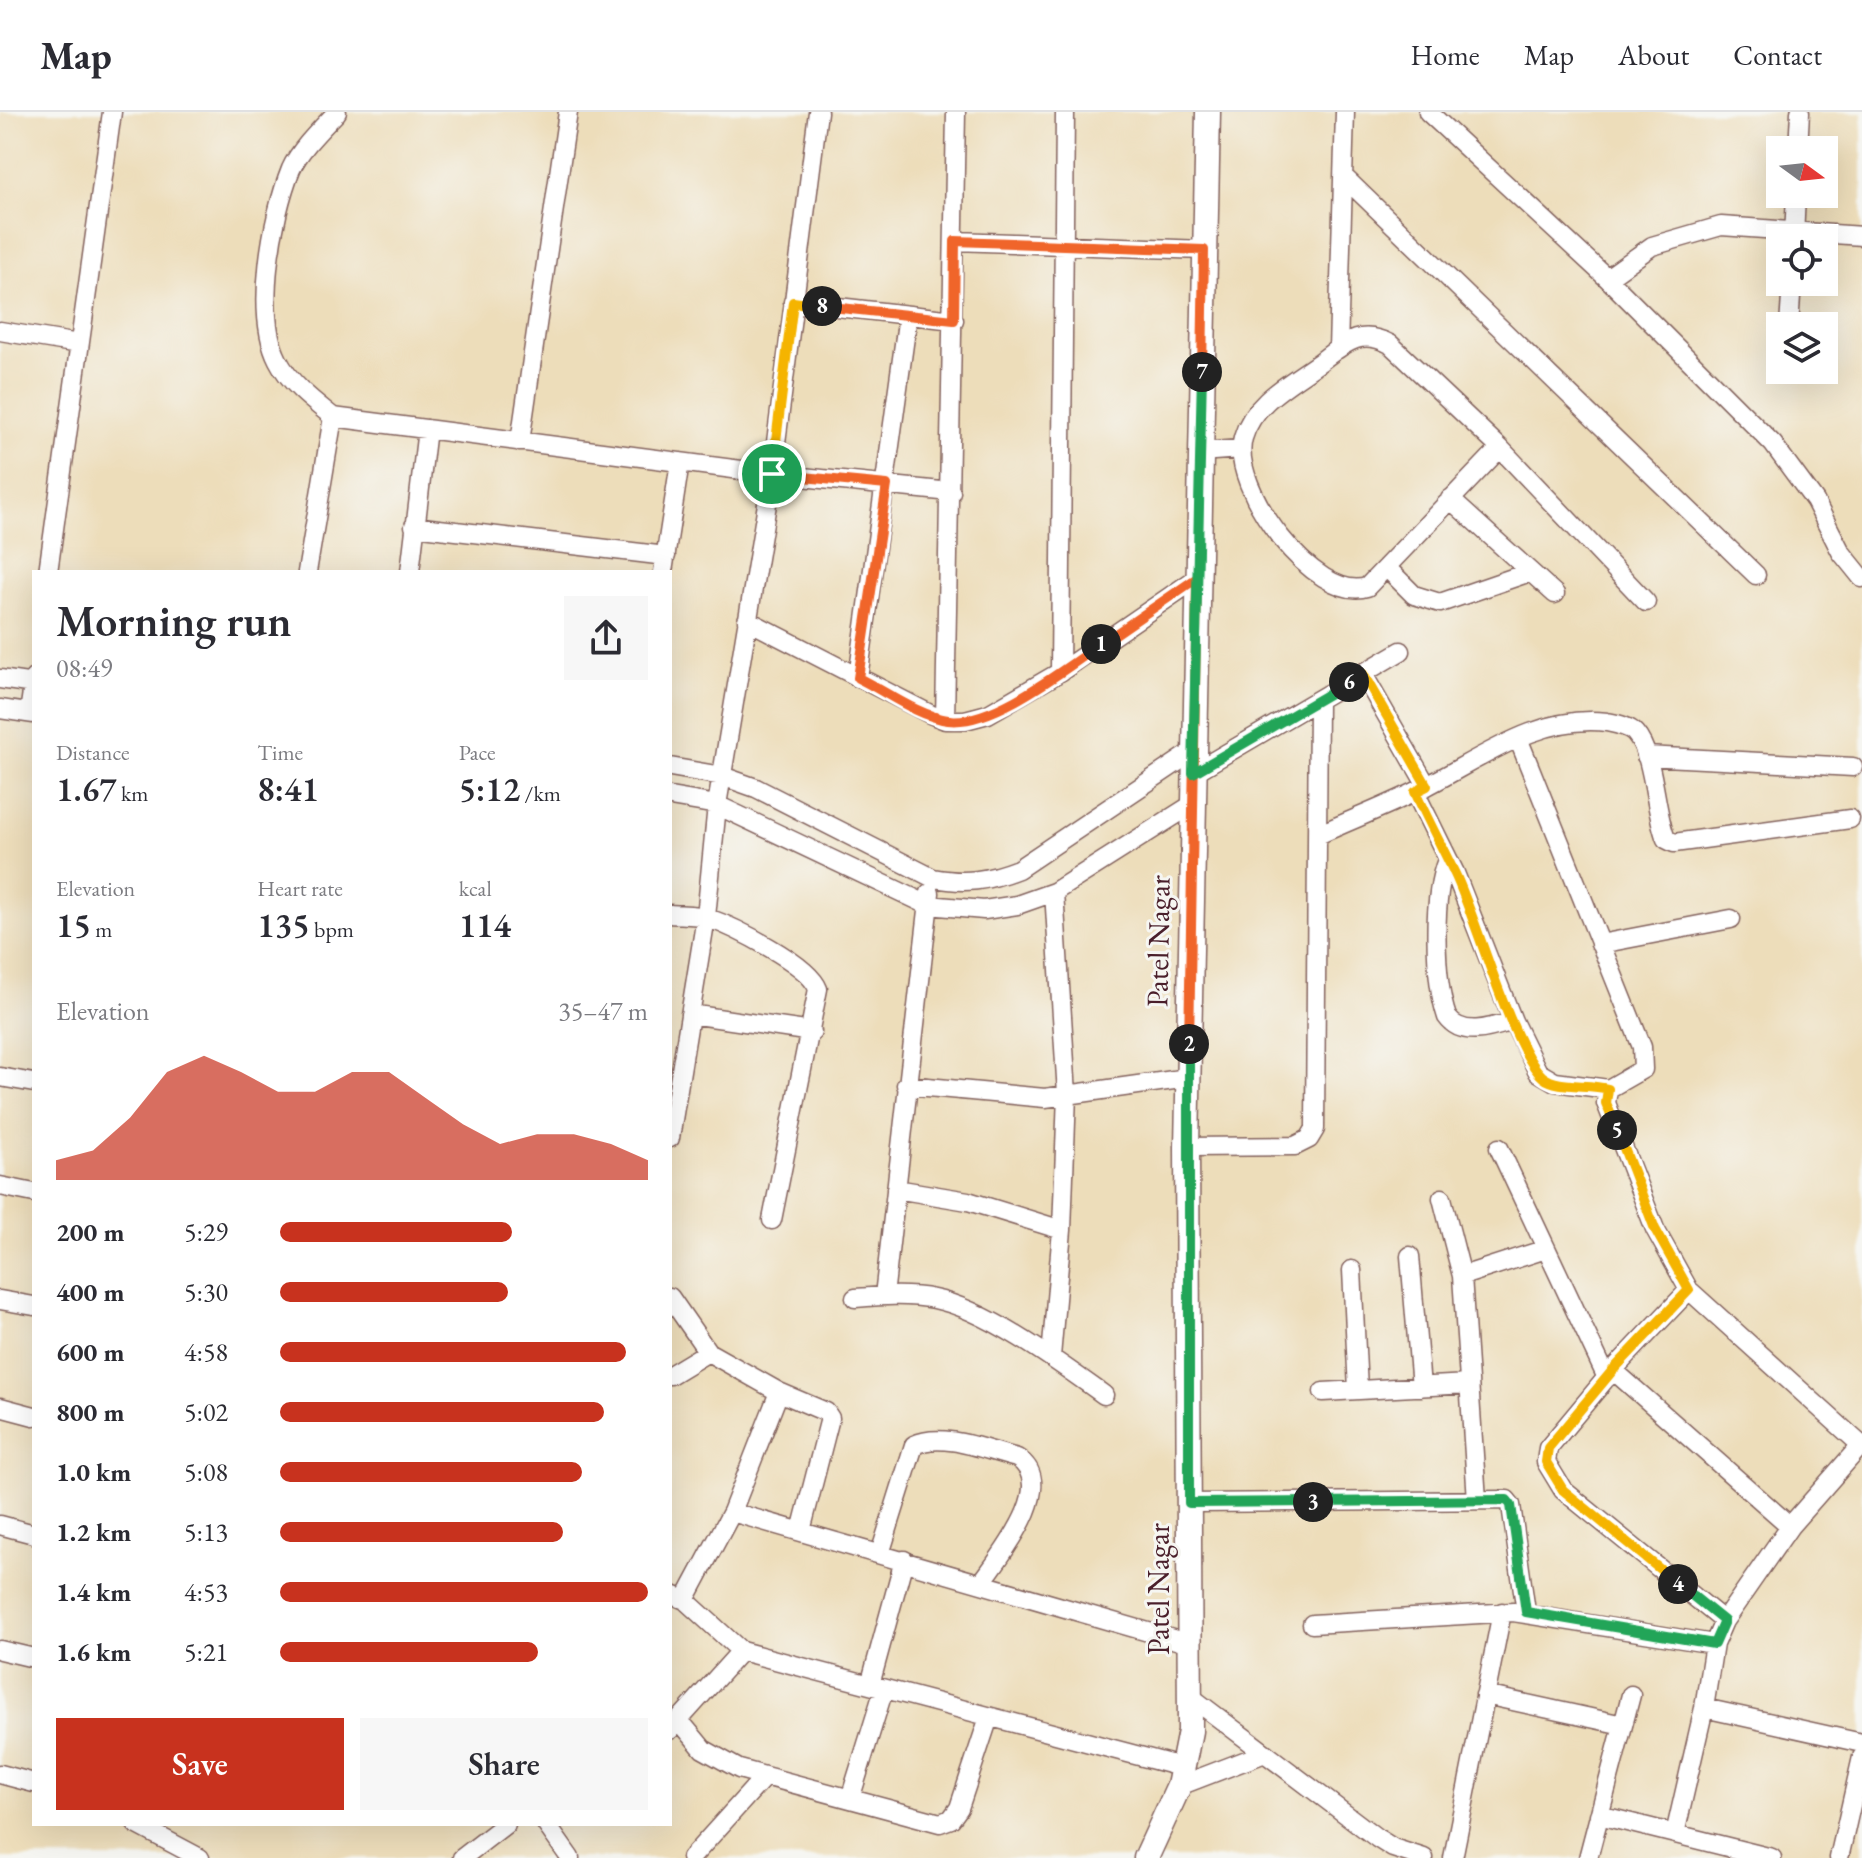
<!DOCTYPE html>
<meta charset="utf-8">
<style>
:root{--surface:#fff;--page:#f7f7f7;--text:#2b2b33;--muted:#7c7c81;--line:#e1e1e2;--accent:#c8321e}
body{margin:0;font-family:"EB Garamond",serif;background:var(--page);color:var(--text);height:100vh;display:flex;flex-direction:column;font-size:30px;white-space:nowrap}
*{box-sizing:border-box;margin:0}
p{font-size:26px;color:var(--muted)}
.icon{flex:none;width:44px;height:44px;fill:none;stroke:currentColor;stroke-width:2;stroke-linecap:round;stroke-linejoin:round}
.map{position:relative;flex:1;overflow:hidden}
.details{position:absolute;left:32px;top:458px;width:640px;height:1256px;display:flex;flex-direction:column;background:var(--surface);border-radius:0px;box-shadow:0 8px 32px #0002}
.details>*{flex:none}
.needle{width:52px;rotate:105deg}
.tools{position:absolute;left:1766px;top:24px;display:grid;gap:16px}
.tools a{display:grid;place-items:center;width:72px;height:72px;border-radius:0px;background:var(--surface);box-shadow:0 8px 32px #0002;font-size:40px}
.pin{position:absolute;display:grid;place-items:center;width:68px;height:68px;color:#fff;margin:-34px;border:4px solid #fff;border-radius:50%;box-shadow:0 2px 8px #0007}
.km{position:absolute;width:40px;height:40px;margin:-20px;border-radius:50%;background:#222;color:#fff;font-size:22px;line-height:40px;text-align:center}
.round{display:grid;place-items:center;flex:none;width:84px;height:84px;border-radius:0px;background:var(--page)}
.headline{display:flex;align-items:center;justify-content:space-between;height:136px;padding:0 24px}
h1{font-size:44px;font-weight:600;line-height:60px}
.figures{display:grid;grid-template-columns:repeat(3,1fr);gap:12px;height:136px;padding:8px 24px}
.figures div{display:grid;align-content:center}
.figures b{font-size:34px;font-weight:600}
.figures small{font-size:22px;font-weight:400}
.figures p{font-size:22px}
.chart{height:224px;padding:16px 24px}
.chart p{display:flex;justify-content:space-between}
.chart svg{width:100%;height:144px;margin-top:8px;fill:var(--accent);opacity:.7}
.button{display:flex;gap:16px;margin-top:auto;padding:16px 24px}
.button a{flex:1;height:92px;border-radius:0px;background:var(--accent);color:#fff;font-size:32px;font-weight:600;line-height:92px;text-align:center}
.button a+a{background:var(--page);color:var(--text)}
ul{padding:0 24px;list-style:none;font-size:26px}
li{display:grid;grid-template-columns:128px 96px 1fr;align-items:center;height:60px}
li i{height:20px;border-radius:10px;background:var(--accent)}
header{display:flex;align-items:center;gap:48px;box-sizing:border-box;height:112px;padding:0 40px;background:var(--surface);border-bottom:2px solid var(--line)}
header strong{font-size:38px}
nav{display:flex;gap:44px;margin-inline-start:auto;font-size:28px}
.map>svg:first-child{display:block}
.lines{fill:none;stroke-linecap:round;stroke-linejoin:round}
.street-casing{stroke:#83625d;stroke-width:21}
.secondary-casing{stroke:#83625d;stroke-width:27}
.street{stroke:#fff;stroke-width:18}
.secondary{stroke:#fff;stroke-width:24}
.split-1-casing{stroke:#fff;stroke-width:16}
.split-2-casing{stroke:#fff;stroke-width:16}
.split-3-casing{stroke:#fff;stroke-width:16}
.split-4-casing{stroke:#fff;stroke-width:16}
.split-5-casing{stroke:#fff;stroke-width:16}
.split-6-casing{stroke:#fff;stroke-width:16}
.split-7-casing{stroke:#fff;stroke-width:16}
.split-8-casing{stroke:#fff;stroke-width:16}
.split-9-casing{stroke:#fff;stroke-width:16}
.split-1{stroke:#f0652b;stroke-width:10}
.split-2{stroke:#f0652b;stroke-width:10}
.split-3{stroke:#22a559;stroke-width:10}
.split-4{stroke:#22a559;stroke-width:10}
.split-5{stroke:#f5b400;stroke-width:10}
.split-6{stroke:#f5b400;stroke-width:10}
.split-7{stroke:#22a559;stroke-width:10}
.split-8{stroke:#f0652b;stroke-width:10}
.split-9{stroke:#f5b400;stroke-width:10}
.labels{text-anchor:middle;dominant-baseline:central;stroke-width:6;stroke-linejoin:round;paint-order:stroke}
.street-label{font-size:30px;fill:#4a1f2b;stroke:#f6f6f2}
</style>
<header>
<strong>Map</strong>
<nav><a>Home</a><a>Map</a><a>About</a><a>Contact</a></nav>
</header>
<div class="map">
<svg width="1862" height="1746" viewBox="0 0 1862 1746">
<rect width="100%" height="100%" fill="#f6f6f2"/>
<filter id="ink" filterUnits="userSpaceOnUse"><feTurbulence type="fractalNoise" baseFrequency=".0125" numOctaves="2"/><feDisplacementMap in="SourceGraphic" scale="16" xChannelSelector="R" yChannelSelector="G"/><feConvolveMatrix kernelMatrix="1 2 1 2 8 2 1 2 1" color-interpolation-filters="sRGB"/></filter>
<filter id="wash" filterUnits="userSpaceOnUse"><feTurbulence type="fractalNoise" baseFrequency=".006" numOctaves="4" result="noise"/><feDisplacementMap in="SourceGraphic" scale="32" xChannelSelector="R" yChannelSelector="G"/><feGaussianBlur stdDeviation="1.8" result="paint"/><feColorMatrix in="noise" values="0 0 0 0 0 0 0 0 0 0 0 0 0 0 0 0 0 1.4 0 .05"/><feComposite in="paint" operator="in"/></filter>
<g filter="url(#wash)">
<rect width="100%" height="100%" fill="#edddba"/>
</g>
<g filter="url(#ink)">
<g class="lines">
<g class="street-casing">
<path id="street" d="M337 0C322 16 300 37 291 57 272 104 254 202 278 248 290 272 313 289 333 305L772 362 951 380
M1428 0 1607 166 1773 332 1815 389 1841 440 1862 466
M1798 38 1800 0
M1343 64 1756 463
M1794 126 1796 82
M955 129 1204 138
M1607 166 1652 134 1721 114 1862 124
M793 190 954 208
M1789 214 1792 170
M0 219 79 232
M1338 237 1345 0
M520 330 568 0
M1500 336 1367 475C1315 491 1229 375 1243 326 1253 290 1291 271 1320 250 1344 232 1359 216 1390 232L1500 336 1646 490
M1200 340 1241 337
M1450 387 1555 482
M414 414 666 444
M1386 455 1414 483 1440 491 1530 460
M48 460 112 0
M307 460 333 305
M410 460 427 317
M663 460 680 350
M747 508 930 602 945 608H965L988 602 1060 560 1197 466
M1060 560 1065 0
M1363 562 1427 674
M858 566 908 203
M0 567 34 572
M0 597 34 602
M29 601 34 566
M945 608 956 0
M1518 626 1642 935 1643 957 1608 977 1606 991 1655 1117 1689 1178 1861 1333
M1646 644 1853 655
M670 655 722 664 756 676 933 766C966 772 987 769 1018 757L1194 639
M1193 661 1401 539
M1415 680 1455 761 1513 909 1538 960 1555 970 1608 977
M670 685 717 693 928 793 984 798 1017 793 1054 780 1193 692
M1320 722C1351 708 1384 695 1415 680 1475 651 1537 601 1607 610 1617 612 1629 614 1635 621 1655 644 1654 698 1666 727L1674 731 1850 707
M1447 748C1432 784 1434 867 1447 905 1462 926 1491 916 1513 909
M670 802C682 803 697 802 708 806 734 815 809 852 818 877L772 1108
M1600 832 1731 807
M690 902 812 920
M0 965 34 971
M906 973 1045 986 1188 966
M670 1026 706 805 717 693 772 362 818 0
M1187 1035 1295 1034 1309 1027 1315 1017 1318 588
M1499 1036 1607 1266
M0 1074 34 1081
M896 1077 968 1089 1062 1118
M1442 1086 1462 1164 1477 1388
M1410 1144 1421 1275
M1352 1158 1358 1278
M1462 1164 1546 1137
M1689 1178 1613 1258 1548 1336 1546 1350 1563 1378 1724 1509
M884 1184 930 781
M670 1185 708 1240 779 1280 826 1300 830 1306 801 1419
M855 1186C881 1184 908 1182 934 1187 986 1197 1061 1252 1104 1283
M0 1188 34 1194
M1051 1245 1062 1118 1067 982 1054 780
M1613 1258 1790 1414
M670 1263 708 1240
M1323 1280 1468 1272
M0 1295 34 1304
M1189 1391 1507 1388 1511 1393 1526 1500
M732 1400 1190 1532
M0 1413 34 1422
M880 1442 914 1333C942 1319 988 1339 1017 1346 1060 1372 1000 1444 982 1470
M670 1482 685 1488 741 1539 1185 1656
M685 1488 732 1400 779 1280
M1312 1512 1513 1500 1714 1532
M0 1538 34 1546
M870 1573 904 1448
M1485 1583 1623 1613
M1191 1585 1377 1726 1393 1736 1424 1746
M1704 1596 1862 1631
M679 1608 703 1637 739 1657 940 1711 951 1707 959 1696 989 1605
M670 1618 741 1539
M0 1662 34 1671
M1179 1674 1265 1641
M850 1687 884 1577
M1599 1703 1772 1746
M136 1712 200 1746
M546 1712 570 1746
M1675 1722 1704 1596 1714 1532 1724 1509 1790 1414 1862 1332
M462 1746 506 1712
M691 1746 765 1664
M1453 1746 1502 1500
M1588 1746 1631 1583
M1839 1746 1862 1645"/>
</g>
<g class="secondary-casing">
<path id="secondary" d="M1146 1746 1179 1674 1190 1619 1187 1035 1208 0"/>
</g>
<use href="#street" class="street"/>
<use href="#secondary" class="secondary"/>
</g>
</g>
<g class="lines" filter="url(#ink)">
<g class="split-1-casing">
<path id="split-1" d="M772 362 887 373 858 566C885 579 918 604 948 608 993 614 1064 557 1101 532"/>
</g>
<g class="split-2-casing">
<path id="split-2" d="M1101 532 1197 466 1189 932"/>
</g>
<g class="split-3-casing">
<path id="split-3" d="M1189 932V1391L1313 1390"/>
</g>
<g class="split-4-casing">
<path id="split-4" d="M1313 1390 1507 1388 1511 1393 1526 1500 1714 1532 1724 1509 1678 1472"/>
</g>
<g class="split-5-casing">
<path id="split-5" d="M1617 1018 1655 1117 1689 1178 1613 1258 1548 1336 1546 1350 1563 1378 1678 1472"/>
</g>
<g class="split-6-casing">
<path id="split-6" d="M1349 570 1363 562 1427 674 1415 680C1428 708 1442 735 1455 762 1476 805 1513 939 1543 965 1558 977 1589 971 1608 977L1606 991 1617 1018"/>
</g>
<g class="split-7-casing">
<path id="split-7" d="M1202 260 1193 661 1349 570"/>
</g>
<g class="split-8-casing">
<path id="split-8" d="M822 194 954 208 955 129 1204 138 1202 260"/>
</g>
<g class="split-9-casing">
<path id="split-9" d="M772 362 793 190 822 194"/>
</g>
<use href="#split-1" class="split-1"/>
<use href="#split-2" class="split-2"/>
<use href="#split-3" class="split-3"/>
<use href="#split-4" class="split-4"/>
<use href="#split-5" class="split-5"/>
<use href="#split-6" class="split-6"/>
<use href="#split-7" class="split-7"/>
<use href="#split-8" class="split-8"/>
<use href="#split-9" class="split-9"/>
</g>
<g class="labels">
<g class="street-label">
<text transform="translate(1158 829) rotate(-89)">Patel Nagar</text>
<text transform="translate(1158 1477) rotate(-90)">Patel Nagar</text>
</g>
</g>
</svg>
<div class="tools">
<a><svg class="needle" viewBox="-14 -14 28 28"><path d="M0-13l5 13h-10z" fill="#e53935"/><path d="M0 13l5-13h-10z" fill="#7c7c81"/></svg></a>
<a><svg class="icon" aria-label="locate" viewBox="0 0 24 24"><circle cx="12" cy="12" r="6"/><path d="M12 2v4M12 18v4M2 12h4M18 12h4"/></svg></a>
<a><svg class="icon" aria-label="layers" viewBox="0 0 24 24"><path d="M12 4l9 5-9 5-9-5zM3 14l9 5 9-5"/></svg></a>
</div>
<div class="pin" style="left:772px;top:362px;background:#1e9e55"><svg class="icon" aria-label="arrive" viewBox="0 0 24 24"><path d="M6 21V4h12l-3 4 3 4H6"/></svg></div>
<b class="km" style="left:1101px;top:532px">1</b>
<b class="km" style="left:1189px;top:932px">2</b>
<b class="km" style="left:1313px;top:1390px">3</b>
<b class="km" style="left:1678px;top:1472px">4</b>
<b class="km" style="left:1617px;top:1018px">5</b>
<b class="km" style="left:1349px;top:570px">6</b>
<b class="km" style="left:1202px;top:260px">7</b>
<b class="km" style="left:822px;top:194px">8</b>
<section class="details">
<div class="headline"><div><h1>Morning run</h1><p>08:49</p></div><a class="round"><svg class="icon" aria-label="share" viewBox="0 0 24 24"><path d="M12 15V3M7 8l5-5 5 5M5 13v7h14v-7"/></svg></a></div>
<div class="figures">
<div><p>Distance</p><b>1.67<small> km</small></b></div>
<div><p>Time</p><b>8:41</b></div>
<div><p>Pace</p><b>5:12<small> /km</small></b></div>
</div>
<div class="figures">
<div><p>Elevation</p><b>15<small> m</small></b></div>
<div><p>Heart rate</p><b>135<small> bpm</small></b></div>
<div><p>kcal</p><b>114</b></div>
</div>
<div class="chart"><p><span>Elevation</span>35–47 m</p>
<svg viewBox="0 0 160 44" preserveAspectRatio="none"><path d="M0 44V38L10 35L20 25L30 11L40 6L50 11L60 17L70 17L80 11L90 11L100 19L110 27L120 33L130 30L140 30L150 33L160 38V44z"/></svg>
</div>
<ul>
<li><b>200 m</b>5:29<i style="width:63%"></i></li>
<li><b>400 m</b>5:30<i style="width:62%"></i></li>
<li><b>600 m</b>4:58<i style="width:94%"></i></li>
<li><b>800 m</b>5:02<i style="width:88%"></i></li>
<li><b>1.0 km</b>5:08<i style="width:82%"></i></li>
<li><b>1.2 km</b>5:13<i style="width:77%"></i></li>
<li><b>1.4 km</b>4:53<i style="width:100%"></i></li>
<li><b>1.6 km</b>5:21<i style="width:70%"></i></li>
</ul>
<div class="button"><a>Save</a><a>Share</a></div>
</section>
</div>
